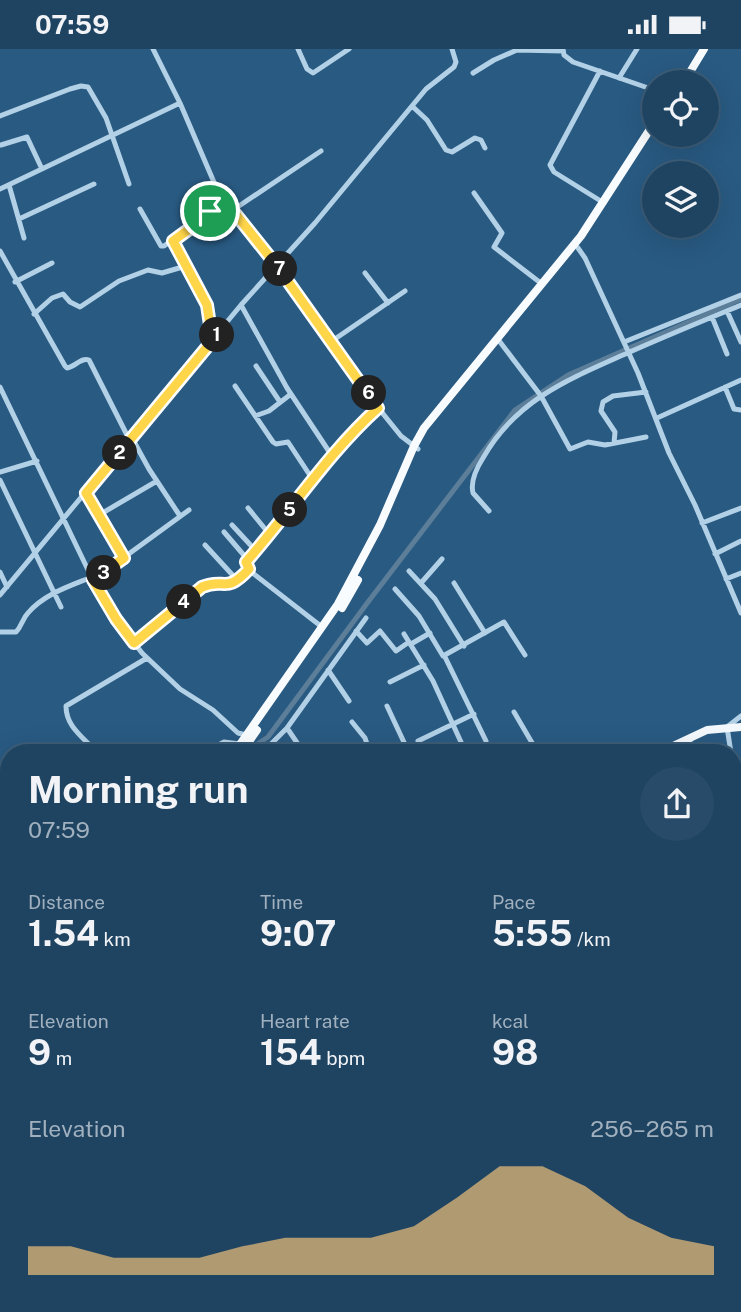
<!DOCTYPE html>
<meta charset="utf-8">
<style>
:root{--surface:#1f4462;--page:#274b68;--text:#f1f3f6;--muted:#a1b0be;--line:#3c5c77;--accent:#edbf7a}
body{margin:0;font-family:"Public Sans",sans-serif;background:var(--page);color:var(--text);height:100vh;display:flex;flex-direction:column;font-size:26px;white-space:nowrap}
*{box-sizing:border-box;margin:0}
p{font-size:23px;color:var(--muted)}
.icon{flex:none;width:38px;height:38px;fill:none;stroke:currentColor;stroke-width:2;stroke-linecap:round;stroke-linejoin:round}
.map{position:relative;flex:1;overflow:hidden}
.sheet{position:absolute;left:0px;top:695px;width:742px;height:569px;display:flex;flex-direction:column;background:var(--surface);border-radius:28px 28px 0 0;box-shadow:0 7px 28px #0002,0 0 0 2px var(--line)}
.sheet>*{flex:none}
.controls{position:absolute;left:642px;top:21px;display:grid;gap:14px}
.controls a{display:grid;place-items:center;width:77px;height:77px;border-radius:50%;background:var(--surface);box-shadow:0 7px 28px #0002,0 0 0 2px var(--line);font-size:35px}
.pin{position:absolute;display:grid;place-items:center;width:60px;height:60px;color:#fff;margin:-30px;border:4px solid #fff;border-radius:50%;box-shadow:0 2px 7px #0007}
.km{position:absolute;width:35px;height:35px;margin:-18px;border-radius:50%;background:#222;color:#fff;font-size:19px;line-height:35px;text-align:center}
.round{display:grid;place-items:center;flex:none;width:74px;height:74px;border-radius:37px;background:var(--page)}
.head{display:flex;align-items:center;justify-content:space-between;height:119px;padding:0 28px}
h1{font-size:38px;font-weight:700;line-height:52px}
.stats{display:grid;grid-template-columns:repeat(3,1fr);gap:10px;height:119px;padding:7px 28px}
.stats div{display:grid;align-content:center}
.stats b{font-size:35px;font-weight:700}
.stats small{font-size:19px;font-weight:400}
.stats p{font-size:19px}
.chart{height:196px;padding:14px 28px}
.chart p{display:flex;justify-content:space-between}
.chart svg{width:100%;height:126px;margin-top:7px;fill:var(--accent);opacity:.7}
.status{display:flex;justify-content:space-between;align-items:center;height:49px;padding:0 35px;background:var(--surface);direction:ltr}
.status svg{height:19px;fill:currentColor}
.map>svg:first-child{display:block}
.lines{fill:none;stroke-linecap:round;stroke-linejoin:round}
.canal{stroke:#5c7e99;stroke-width:5}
.minor{stroke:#b2d0e6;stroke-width:5}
.primary{stroke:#f3f8fd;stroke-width:8}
.trunk{stroke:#f9fcfe;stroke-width:8}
.route-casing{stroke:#fff;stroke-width:14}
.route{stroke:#ffd54a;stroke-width:9}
</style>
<div class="status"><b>07:59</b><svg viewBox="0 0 49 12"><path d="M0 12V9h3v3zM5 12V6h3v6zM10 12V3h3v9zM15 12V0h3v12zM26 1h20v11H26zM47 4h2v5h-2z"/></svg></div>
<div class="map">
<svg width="741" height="1263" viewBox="0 0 741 1263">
<rect width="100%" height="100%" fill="#295a82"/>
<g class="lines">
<path class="canal" d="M245 700 256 696 268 688 368 553 515 361 568 326 741 250
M210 704 221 698H232
M0 830 9 825"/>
<path class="minor" d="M153 0 180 54 216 138 277 217 384 366 401 387 418 400
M298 0 307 20 313 24 349 0
M563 0 564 6 573 13 654 41
M600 22 550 116 554 123 604 154
M473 24 494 11 517 1 563 2
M619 29 637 0
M412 57 427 71 446 101 452 103 475 89 481 91 485 99
M0 67 70 40 81 37 88 38 106 69 129 135
M1 96 27 88 42 120
M9 136 24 189
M0 140 180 54
M474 144 502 184 494 198 542 235
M140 160 161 197H164L226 153
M233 161 321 102
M19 170 94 135
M173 192 207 256 210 276 217 286
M578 199 585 209 638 324 669 404 695 456 741 564
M0 202 65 317 67 319C75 318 81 308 89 311L130 392
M365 224 388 254
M15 233 52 214
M241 256 287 339 332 407
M727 262 741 293
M34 265 52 249 63 245 70 253 80 258 119 232 148 221 162 224 186 217
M712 268 727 305
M497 289 541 347 570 400 588 393 605 396 646 388
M332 292 405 242
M624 293 741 246
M256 317 280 353
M235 337 273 393 276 395 288 393 313 431
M0 338 89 523 122 578 142 604 180 640 213 661 238 684 246 686
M725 338 734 360 741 361
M255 367 269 362 291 345
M657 369 741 331
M132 389 149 420 180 467
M614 394 615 383 601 362 603 353 613 347 646 343
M0 423 37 412
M0 431 61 558
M86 444 124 509
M248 459 270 486
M489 462 473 444C470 432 476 420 483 409 517 349 572 329 632 302 668 286 705 271 741 256
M99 466 157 432
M702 474 741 459
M232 476 256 502
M224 483 248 511
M205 496 238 532
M715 505 741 492
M409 522 435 550 464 597
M0 523 7 538
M726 530 741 524
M93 531 189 461
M421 534 442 510
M454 534 485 584
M395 540 419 567 443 607 504 573 525 606
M0 546 241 256 315 174 426 40 454 18 456 13 452 0
M322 578 250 522 245 515 352 383 378 359
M356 582 367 594 380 582 396 602 409 593
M0 583H16C22 577 22 570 28 564 44 545 70 537 92 528
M404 585 433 632 466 704
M134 594 202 538 208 536 233 535 249 520
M411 595 430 584
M444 606 486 692
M328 621 349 652
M390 633 424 616
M387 657 409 704
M514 663 538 704
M352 673 365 689 370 704
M287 679 304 704
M418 692 474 665
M690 693 694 704
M97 704C85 689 66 679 66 657L147 609
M204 704 224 693 240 695
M259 704 269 697 287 679 366 569
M731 704 727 678 741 667
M733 711 741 734
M733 775H734
M0 813 4 819 9 820
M0 837 9 850
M733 839 741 849
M733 901 741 899
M738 911 741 918
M0 960 9 973
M733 973 741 967
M733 978 741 995
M0 1013 9 1023
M733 1028 741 1025
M733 1093 741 1089
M0 1117 9 1127
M0 1161 9 1153
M0 1163 9 1171
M0 1195 9 1186
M0 1196 9 1205
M0 1237 9 1247
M16 1255 23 1263
M100 1255 104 1263
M333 1255 336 1263
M365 1255 369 1263
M411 1255 416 1263
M430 1255 434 1263
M488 1255 492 1258 503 1256 507 1263
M585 1255 587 1257
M0 1261 9 1251
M506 1261 517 1255
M45 1263 55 1255
M228 1263 242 1255
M275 1263 288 1255
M388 1263 399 1255"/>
<path class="primary" d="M658 704 707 681 741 678
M0 1110 9 1099"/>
<path class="trunk" d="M684 33 704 0
M342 559 358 531
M234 704 338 555 380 476 414 397 424 379 581 187 654 74
M241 704 257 681
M0 1067 9 1052"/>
</g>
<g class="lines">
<g class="route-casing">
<path id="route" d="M226 153 277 217 378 359C328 404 291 462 246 513L249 520C225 546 225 528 202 538L134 594 116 570 93 531 124 509 86 444 217 286 210 276 207 256 173 192Z"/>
</g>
<use href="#route" class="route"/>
</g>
</svg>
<div class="controls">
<a><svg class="icon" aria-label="locate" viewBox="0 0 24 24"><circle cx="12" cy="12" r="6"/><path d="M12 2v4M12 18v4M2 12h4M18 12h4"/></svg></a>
<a><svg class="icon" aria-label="layers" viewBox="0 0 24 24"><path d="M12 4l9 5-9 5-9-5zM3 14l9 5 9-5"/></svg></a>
</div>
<div class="pin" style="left:210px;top:162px;background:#1e9e55"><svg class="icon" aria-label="arrive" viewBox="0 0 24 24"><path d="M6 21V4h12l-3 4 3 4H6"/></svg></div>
<b class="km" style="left:217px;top:286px">1</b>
<b class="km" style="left:120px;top:404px">2</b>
<b class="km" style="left:104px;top:524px">3</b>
<b class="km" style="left:184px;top:553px">4</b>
<b class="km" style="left:290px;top:461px">5</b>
<b class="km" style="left:369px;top:344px">6</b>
<b class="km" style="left:280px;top:220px">7</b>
<section class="sheet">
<div class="head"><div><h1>Morning run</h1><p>07:59</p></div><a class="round"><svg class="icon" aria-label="share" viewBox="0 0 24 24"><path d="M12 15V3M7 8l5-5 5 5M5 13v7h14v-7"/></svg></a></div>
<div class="stats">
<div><p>Distance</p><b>1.54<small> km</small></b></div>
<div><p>Time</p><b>9:07</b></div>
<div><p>Pace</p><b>5:55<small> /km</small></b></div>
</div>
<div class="stats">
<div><p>Elevation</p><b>9<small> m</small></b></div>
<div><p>Heart rate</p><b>154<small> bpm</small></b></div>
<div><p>kcal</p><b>98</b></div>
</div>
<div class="chart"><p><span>Elevation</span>256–265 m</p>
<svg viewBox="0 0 160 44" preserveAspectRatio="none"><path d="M0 44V34L10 34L20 38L30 38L40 38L50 34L60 31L70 31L80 31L90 27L100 17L110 6L120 6L130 13L140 24L150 31L160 34V44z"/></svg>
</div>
</section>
</div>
